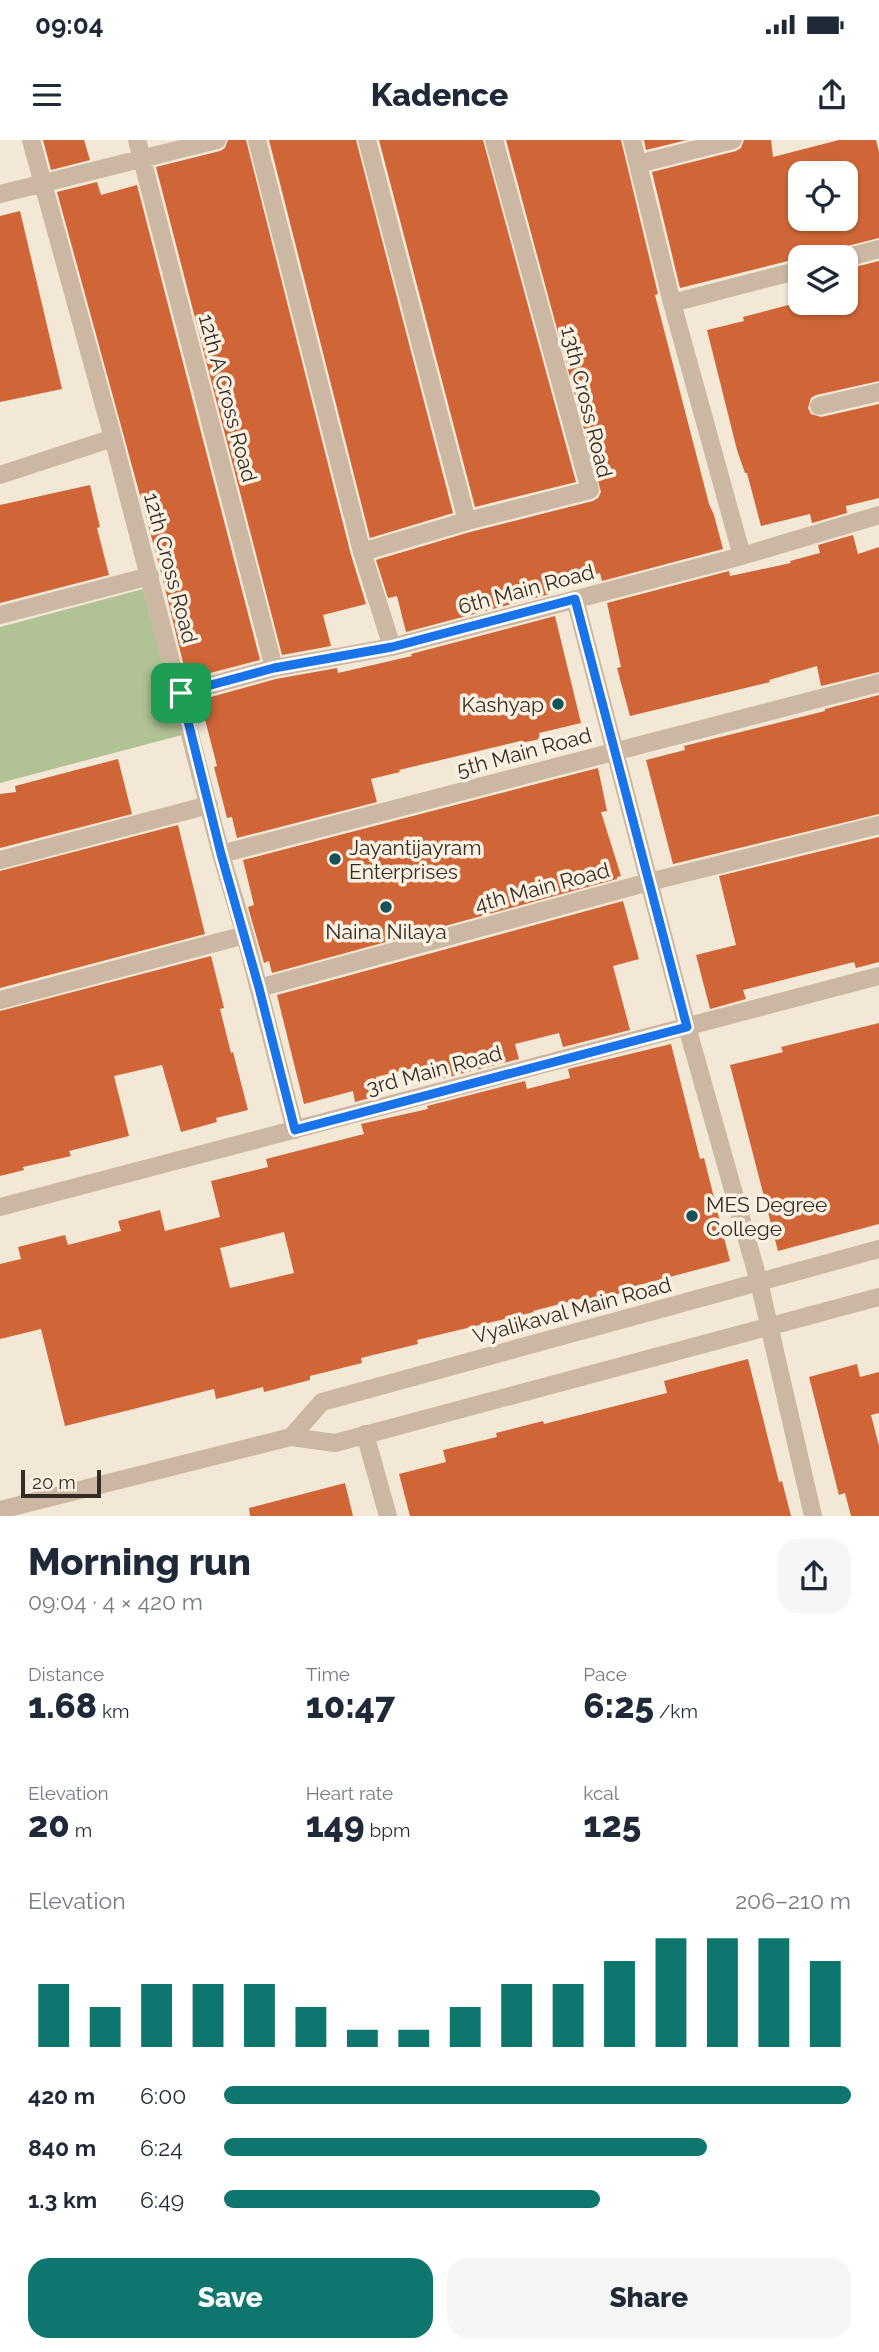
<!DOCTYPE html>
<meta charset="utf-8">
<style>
:root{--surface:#fff;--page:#f6f6f7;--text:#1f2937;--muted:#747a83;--accent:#0f766e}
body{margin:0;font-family:Raleway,sans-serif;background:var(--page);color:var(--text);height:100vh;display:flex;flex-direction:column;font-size:26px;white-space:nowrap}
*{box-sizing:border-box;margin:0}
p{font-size:23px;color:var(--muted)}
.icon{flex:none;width:38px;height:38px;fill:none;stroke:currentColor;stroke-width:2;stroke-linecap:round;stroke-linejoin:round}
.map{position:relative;height:1376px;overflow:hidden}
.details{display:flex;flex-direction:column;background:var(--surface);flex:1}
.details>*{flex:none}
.controls{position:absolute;left:788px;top:21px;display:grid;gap:14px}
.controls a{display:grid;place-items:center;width:70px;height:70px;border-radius:14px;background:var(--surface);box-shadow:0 2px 5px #0004;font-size:35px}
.scale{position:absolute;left:21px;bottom:18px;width:80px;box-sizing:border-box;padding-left:7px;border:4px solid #352b25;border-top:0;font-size:19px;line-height:24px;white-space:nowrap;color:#352b25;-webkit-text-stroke:5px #faf1e3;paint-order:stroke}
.pin{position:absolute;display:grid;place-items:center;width:60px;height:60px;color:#fff;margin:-30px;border-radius:14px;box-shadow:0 4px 10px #0006}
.round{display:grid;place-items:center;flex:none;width:74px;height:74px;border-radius:21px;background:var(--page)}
.summary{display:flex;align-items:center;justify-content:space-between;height:119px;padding:0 28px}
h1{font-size:38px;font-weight:800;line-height:52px}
.stats{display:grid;grid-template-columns:repeat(3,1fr);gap:10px;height:119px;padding:7px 28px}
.stats div{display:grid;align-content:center}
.stats b{font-size:35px;font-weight:800}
.stats small{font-size:19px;font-weight:400}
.stats p{font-size:19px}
.chart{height:196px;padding:14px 28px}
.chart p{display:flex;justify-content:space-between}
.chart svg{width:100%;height:126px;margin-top:7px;stroke:var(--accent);stroke-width:6}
.primary-button{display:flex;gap:14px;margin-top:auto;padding:14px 28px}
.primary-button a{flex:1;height:80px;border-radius:21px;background:var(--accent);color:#fff;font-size:28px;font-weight:800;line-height:80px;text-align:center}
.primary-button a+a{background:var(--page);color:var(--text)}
ul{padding:0 28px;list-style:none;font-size:23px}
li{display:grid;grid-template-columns:112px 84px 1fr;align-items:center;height:52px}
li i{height:18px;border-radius:9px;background:var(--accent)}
.status{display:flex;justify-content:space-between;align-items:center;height:49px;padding:0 35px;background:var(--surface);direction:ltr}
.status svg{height:19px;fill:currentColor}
header{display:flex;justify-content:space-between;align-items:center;height:91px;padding:0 28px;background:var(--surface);font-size:32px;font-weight:800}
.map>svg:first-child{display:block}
.green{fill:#b1c395}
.building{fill:#d06637;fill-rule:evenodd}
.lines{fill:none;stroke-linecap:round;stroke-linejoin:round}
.minor{stroke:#ccb8a2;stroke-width:18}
.tertiary{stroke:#ccb8a2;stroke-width:18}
.route-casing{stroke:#fff;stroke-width:14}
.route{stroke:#1a73e8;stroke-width:9}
.poi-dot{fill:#17515a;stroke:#faf1e3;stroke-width:2.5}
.labels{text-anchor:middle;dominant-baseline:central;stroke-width:7;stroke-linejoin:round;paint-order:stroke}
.street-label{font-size:21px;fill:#352b25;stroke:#faf1e3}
.poi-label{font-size:21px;fill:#352b25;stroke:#faf1e3;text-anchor:start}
</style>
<div class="status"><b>09:04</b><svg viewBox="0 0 49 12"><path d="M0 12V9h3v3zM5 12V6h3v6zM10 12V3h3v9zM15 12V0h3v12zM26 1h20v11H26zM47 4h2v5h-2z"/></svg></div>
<header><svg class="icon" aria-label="menu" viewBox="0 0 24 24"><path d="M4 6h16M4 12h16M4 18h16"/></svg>Kadence<svg class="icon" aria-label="share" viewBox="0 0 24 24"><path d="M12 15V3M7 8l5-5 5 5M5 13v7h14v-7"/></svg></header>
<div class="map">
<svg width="879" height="1376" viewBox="0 0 879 1376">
<rect width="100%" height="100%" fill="#f3e7d6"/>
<path class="green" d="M143 449 182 595 0 643V487Z"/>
<path class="building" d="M43 0H84L90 20 51 30Z
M228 0H246L351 415 366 464 323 475 331 506 282 515 156 27 220 11 225 8Z
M269 0H356L453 373 370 398Z
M379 0H483L576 342 475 367Z
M506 0H621L658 154 655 155 709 364 714 375 723 409 602 441 600 433 548 446 550 454 406 492 397 456 388 458 376 420 470 392 593 361 598 358 601 352Z
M644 0H687L646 10Z
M744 0H771L773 17 839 0H876L879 12V98L680 148 652 32 736 11 741 8ZM800 33H845V79H800Z
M97 42 101 55 137 45 260 520 187 539 161 432 57 52Z
M20 71 62 249 0 262V76Z
M879 121V241L816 255 811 258 808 268 811 274 821 277 879 264V358L846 366 847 373 812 383 810 374 761 386 747 333H745L737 310 707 190 744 181 743 177 796 163H845V151L852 150 847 129Z
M90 345 100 387 97 388 109 435 0 463V365Z
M853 395 858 414 879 407V532L821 546 817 526 769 540 770 542 630 576 617 528 621 527 607 463 729 431 730 436 791 423 790 421 820 413 818 405Z
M555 476 581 583 539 593 540 599 521 603 520 601 399 630 400 632 371 639 377 662 237 698 232 677 227 678 214 627 217 626 200 560 276 539 337 528 338 533 412 516 411 514Z
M879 555V674L673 724 646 620 685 610 684 606 825 571V569Z
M118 619 132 674 0 708V654L16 652 15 646Z
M598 628 607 671 601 672 621 736 617 737V739L272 833 269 821 264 823 248 767 254 765 243 720Z
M178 685 205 794 0 848V731Z
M879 697V822L856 828 854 822 743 850 746 859 710 869 696 815 736 805 719 736Z
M623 761 639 819 613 826 630 890 563 907 559 893 515 904 519 919 421 944 417 927 376 937 381 955 355 962 353 951 304 964 277 855Z
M211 816 224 868 220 869 231 913 233 912 248 970 216 978 217 982 181 992 162 925 114 936 129 996 69 1011 71 1016 23 1027 24 1030 0 1036V871Z
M879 883V1084L778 1111 730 925 783 912 781 907Z
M671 904 700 1019 704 1018 730 1121 632 1147 633 1150 584 1163 583 1158 533 1171 534 1172 417 1200 418 1204 361 1218 362 1223 310 1236V1240L264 1252 263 1247 216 1259 214 1249 65 1286 41 1189 0 1199V1124L21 1119 18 1107 65 1095 68 1105 121 1091 118 1081 160 1070 165 1091 220 1077 211 1041 268 1027 266 1019 364 994 361 984 428 969 427 966 525 941 527 949 570 938 568 929ZM284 1092 294 1133 230 1148 220 1108Z
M748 1219 779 1342 782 1341 791 1376H410L399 1334 446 1322 443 1310 497 1297 496 1293 543 1281 544 1284 667 1253 664 1241Z
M857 1224 860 1237 879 1232V1273L871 1275 879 1306V1376H851L845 1353 839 1355 809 1237Z
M345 1343 353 1376H250L249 1368Z"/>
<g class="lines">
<path class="minor" d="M31 0 113 298 221 714 245 795 295 990
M137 0 274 528
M257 0 362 412 392 507
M367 0 467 381
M632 0 672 163 742 416
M638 24 733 0
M0 54 217 0
M845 118 879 109
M672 163 800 130
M819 266 879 252
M0 335 113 298
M362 412 467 381 590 350 494 0
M575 459 687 887 759 1142 813 1376
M0 475 150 436
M181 553 274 528 392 507 742 416 879 375
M221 714 879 543
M0 720 209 665
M259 848 649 742 879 685
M0 860 245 795
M0 1067 879 836
M365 1294 388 1376"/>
<path class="tertiary" d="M291 1297 322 1262 879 1109
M0 1370 291 1297 335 1303 879 1157"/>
</g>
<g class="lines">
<g class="route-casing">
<path id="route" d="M575 459 687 887 295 990 259 848 221 714 181 553 274 528 392 507Z"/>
</g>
<use href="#route" class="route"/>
</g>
<g class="poi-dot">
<circle cx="558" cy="564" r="7"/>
<circle cx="335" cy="719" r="7"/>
<circle cx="386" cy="767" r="7"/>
<circle cx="692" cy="1076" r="7"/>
</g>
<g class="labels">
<g class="street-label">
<text transform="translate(228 258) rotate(75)">12th A Cross Road</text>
<text transform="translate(587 262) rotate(76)">13th Cross Road</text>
<text transform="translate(171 428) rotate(75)">12th Cross Road</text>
<text transform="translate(526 449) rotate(-15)">6th Main Road</text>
<text transform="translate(524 612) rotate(-15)">5th Main Road</text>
<text transform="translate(542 747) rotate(-15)">4th Main Road</text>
<text transform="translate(434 930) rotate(-15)">3rd Main Road</text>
<text transform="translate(572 1170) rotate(-15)">Vyalikaval Main Road</text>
</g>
<g class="poi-label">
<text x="544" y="564" text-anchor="end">Kashyap</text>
<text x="349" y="707">Jayantijayram<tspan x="349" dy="24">Enterprises</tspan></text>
<text x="386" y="791" text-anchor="middle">Naina Nilaya</text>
<text x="706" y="1064">MES Degree<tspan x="706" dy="24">College</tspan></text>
</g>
</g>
</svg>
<div class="controls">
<a><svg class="icon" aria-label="locate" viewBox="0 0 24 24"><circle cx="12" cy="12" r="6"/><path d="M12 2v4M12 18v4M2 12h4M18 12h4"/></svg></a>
<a><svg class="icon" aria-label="layers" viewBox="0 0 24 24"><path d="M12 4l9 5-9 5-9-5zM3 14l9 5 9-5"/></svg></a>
</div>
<div class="scale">20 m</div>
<div class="pin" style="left:181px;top:553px;background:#1e9e55"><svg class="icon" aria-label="arrive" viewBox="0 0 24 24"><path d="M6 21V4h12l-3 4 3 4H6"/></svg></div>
</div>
<section class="details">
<div class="summary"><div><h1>Morning run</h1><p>09:04 · 4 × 420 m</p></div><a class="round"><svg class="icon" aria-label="share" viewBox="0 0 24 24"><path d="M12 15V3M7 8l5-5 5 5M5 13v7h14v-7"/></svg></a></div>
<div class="stats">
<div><p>Distance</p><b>1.68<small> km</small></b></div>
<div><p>Time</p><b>10:47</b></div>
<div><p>Pace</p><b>6:25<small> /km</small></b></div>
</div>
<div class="stats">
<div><p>Elevation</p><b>20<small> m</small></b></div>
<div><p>Heart rate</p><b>149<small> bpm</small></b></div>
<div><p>kcal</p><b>125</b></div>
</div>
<div class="chart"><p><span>Elevation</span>206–210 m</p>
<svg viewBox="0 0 160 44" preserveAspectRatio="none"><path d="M5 44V22M15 44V30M25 44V22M35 44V22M45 44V22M55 44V30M65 44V38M75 44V38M85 44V30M95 44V22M105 44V22M115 44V14M125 44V6M135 44V6M145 44V6M155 44V14"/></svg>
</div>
<ul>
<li><b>420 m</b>6:00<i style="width:100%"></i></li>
<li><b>840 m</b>6:24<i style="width:77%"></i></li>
<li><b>1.3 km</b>6:49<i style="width:60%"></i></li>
</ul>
<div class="primary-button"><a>Save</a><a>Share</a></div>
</section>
